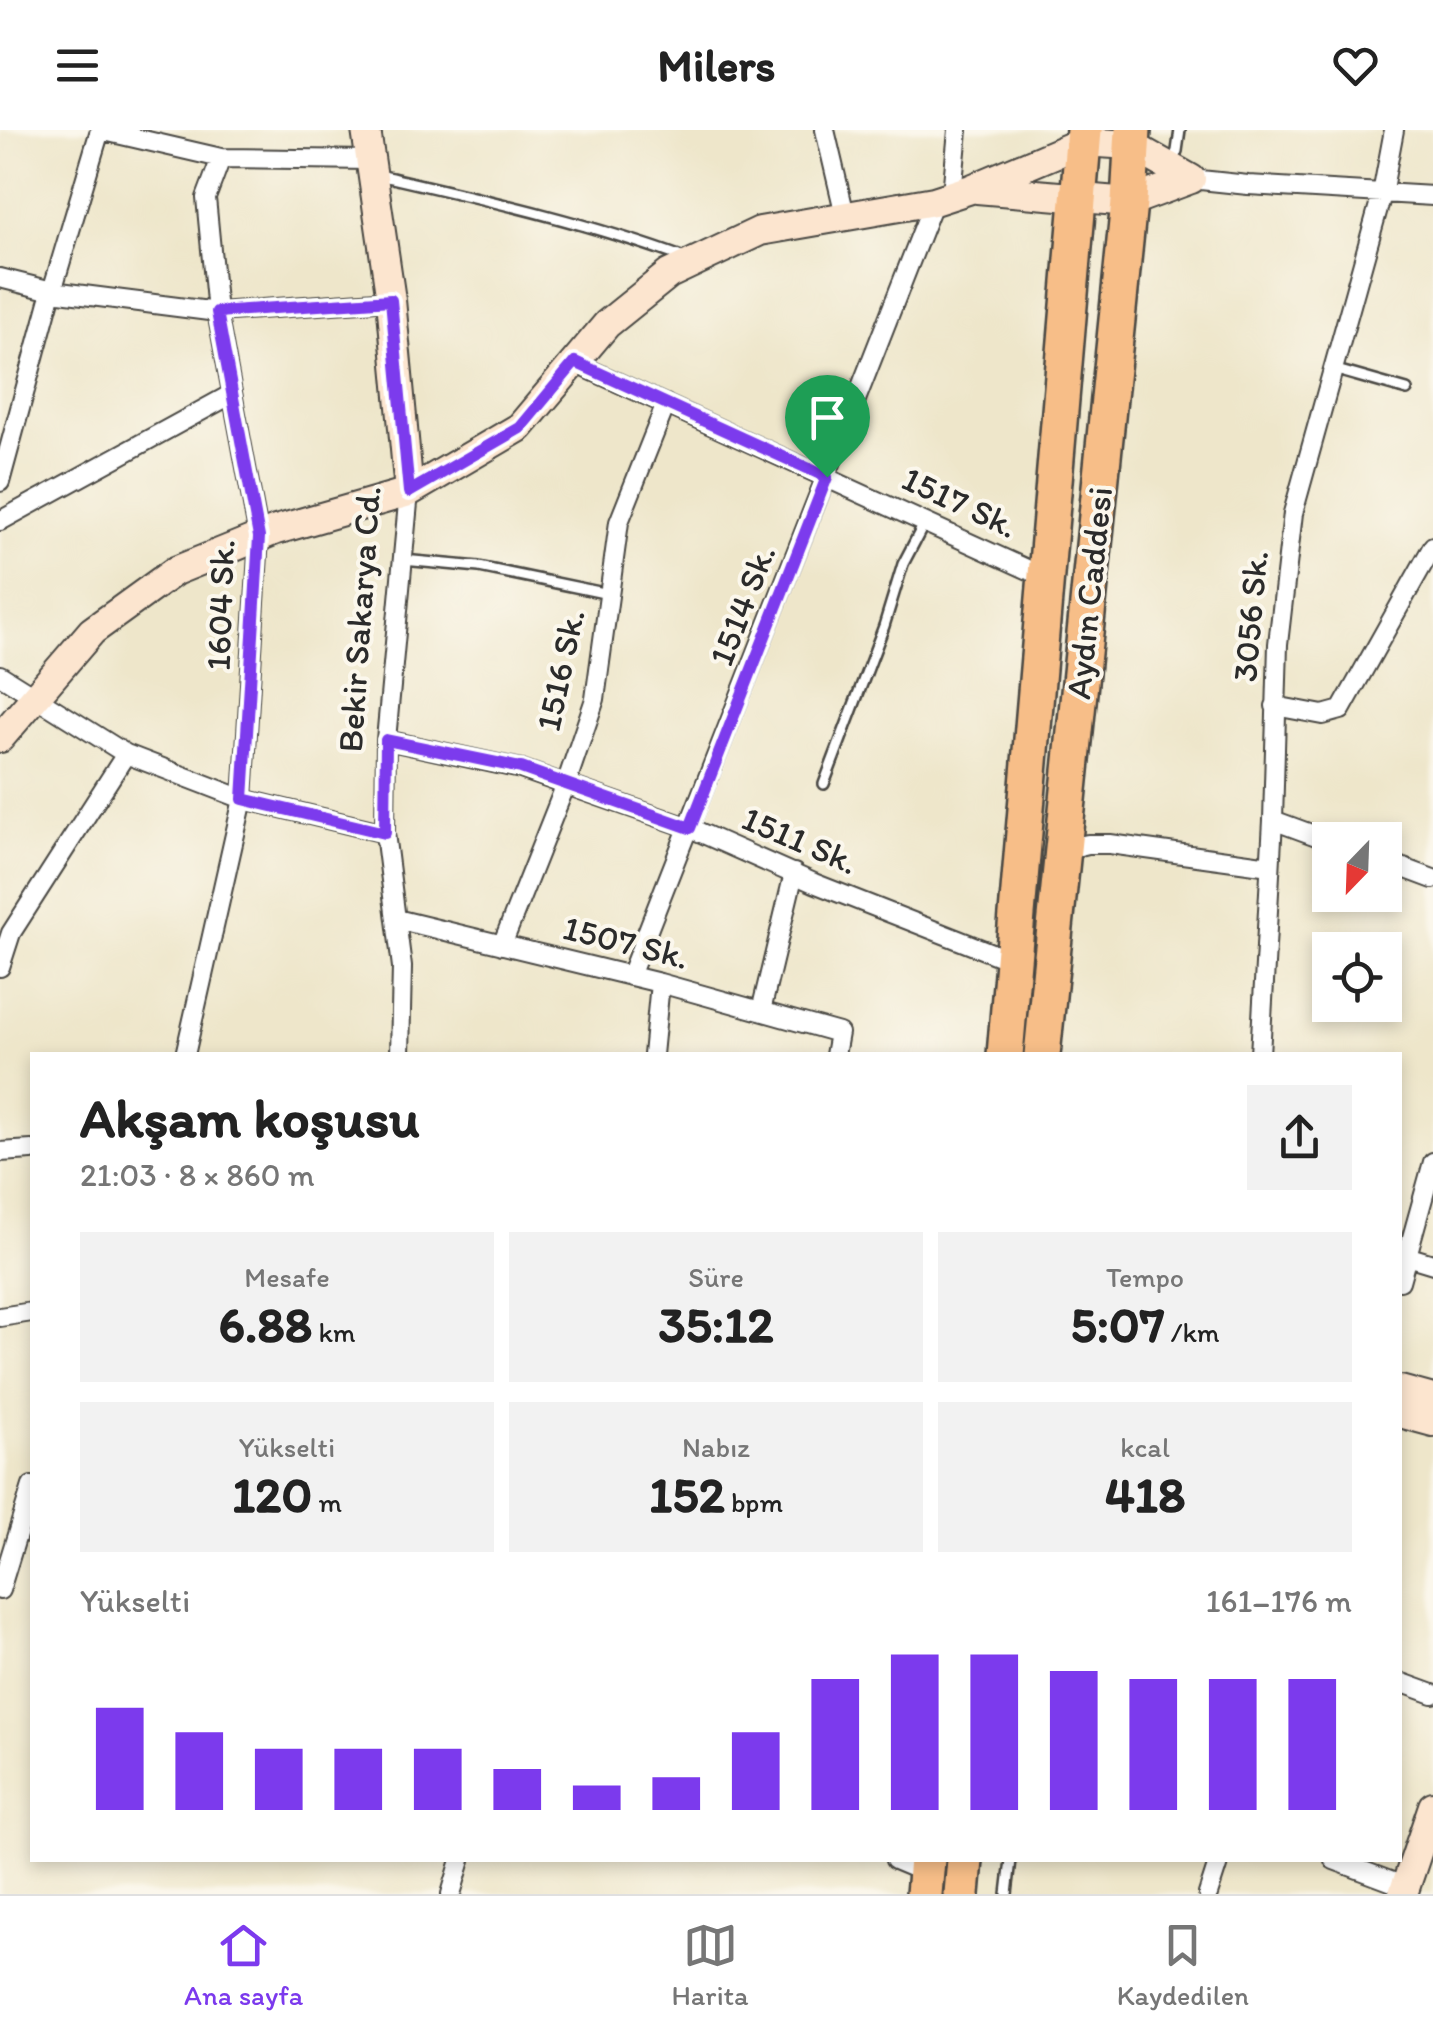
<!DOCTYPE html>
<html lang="tr">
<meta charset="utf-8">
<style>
:root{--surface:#fff;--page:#f2f2f2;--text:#222;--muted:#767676;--line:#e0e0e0;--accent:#7c3aed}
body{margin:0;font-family:Itim,sans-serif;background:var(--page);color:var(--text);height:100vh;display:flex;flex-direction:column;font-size:38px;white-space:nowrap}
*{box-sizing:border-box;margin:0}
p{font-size:32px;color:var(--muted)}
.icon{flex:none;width:55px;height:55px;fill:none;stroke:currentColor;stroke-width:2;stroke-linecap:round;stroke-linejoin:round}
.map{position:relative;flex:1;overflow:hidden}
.sheet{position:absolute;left:30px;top:922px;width:1372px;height:810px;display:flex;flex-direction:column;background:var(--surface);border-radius:0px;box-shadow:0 5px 15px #0003}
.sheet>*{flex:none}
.needle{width:65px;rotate:203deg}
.controls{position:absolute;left:1312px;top:692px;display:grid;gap:20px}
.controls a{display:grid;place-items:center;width:90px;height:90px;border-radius:0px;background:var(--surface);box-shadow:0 5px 15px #0003;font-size:50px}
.pin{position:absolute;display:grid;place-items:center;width:85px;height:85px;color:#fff;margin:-102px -42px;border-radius:50% 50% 50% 0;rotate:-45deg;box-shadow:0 0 10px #0007}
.pin .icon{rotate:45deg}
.round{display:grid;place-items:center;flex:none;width:105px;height:105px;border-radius:0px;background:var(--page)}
.overview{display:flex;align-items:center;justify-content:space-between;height:170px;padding:0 50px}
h1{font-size:55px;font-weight:700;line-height:75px}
.metrics{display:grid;grid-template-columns:repeat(3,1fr);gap:15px;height:170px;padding:10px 50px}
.metrics div{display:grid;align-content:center;border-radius:0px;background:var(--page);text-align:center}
.metrics b{font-size:50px;font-weight:700}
.metrics small{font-size:28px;font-weight:400}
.metrics p{font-size:28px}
.chart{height:280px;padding:20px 50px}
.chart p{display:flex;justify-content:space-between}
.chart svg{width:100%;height:180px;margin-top:10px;stroke:var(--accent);stroke-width:6}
header{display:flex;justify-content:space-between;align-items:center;height:130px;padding:0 50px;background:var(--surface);font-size:45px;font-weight:700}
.dock{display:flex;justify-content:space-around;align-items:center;height:140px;border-top:2px solid var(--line);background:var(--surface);font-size:28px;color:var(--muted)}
.dock a{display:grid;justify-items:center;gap:5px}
.dock .active{color:var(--accent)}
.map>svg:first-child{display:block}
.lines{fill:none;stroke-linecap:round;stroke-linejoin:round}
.lane-casing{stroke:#484743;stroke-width:14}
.street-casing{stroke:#484743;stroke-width:22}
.secondary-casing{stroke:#484743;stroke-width:32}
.highway-casing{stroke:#484743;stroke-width:40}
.lane{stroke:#fff;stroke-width:9}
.street{stroke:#fff;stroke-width:18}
.secondary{stroke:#fce5cf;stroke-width:28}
.highway{stroke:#f7be88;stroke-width:35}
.route-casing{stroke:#fff;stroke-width:20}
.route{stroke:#7c3aed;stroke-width:12}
.labels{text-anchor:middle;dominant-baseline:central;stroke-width:8;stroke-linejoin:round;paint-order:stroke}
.street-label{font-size:35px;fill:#2b2b2b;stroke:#fbf7ec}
</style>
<header><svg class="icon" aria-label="menu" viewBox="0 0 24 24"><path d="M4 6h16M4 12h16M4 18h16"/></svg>Milers<svg class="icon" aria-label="heart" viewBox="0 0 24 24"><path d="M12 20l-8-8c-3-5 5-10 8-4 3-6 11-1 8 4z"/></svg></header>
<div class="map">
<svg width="1433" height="1764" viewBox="0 0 1433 1764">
<rect width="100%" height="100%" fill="#fbf7ec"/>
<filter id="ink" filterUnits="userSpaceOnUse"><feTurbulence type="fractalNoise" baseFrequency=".01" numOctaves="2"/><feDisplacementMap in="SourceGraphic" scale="20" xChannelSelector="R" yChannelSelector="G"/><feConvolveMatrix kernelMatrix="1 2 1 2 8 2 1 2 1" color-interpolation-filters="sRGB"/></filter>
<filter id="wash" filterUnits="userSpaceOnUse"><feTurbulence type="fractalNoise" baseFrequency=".0048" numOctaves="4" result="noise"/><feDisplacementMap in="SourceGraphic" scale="40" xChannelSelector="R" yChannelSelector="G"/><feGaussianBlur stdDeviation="2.25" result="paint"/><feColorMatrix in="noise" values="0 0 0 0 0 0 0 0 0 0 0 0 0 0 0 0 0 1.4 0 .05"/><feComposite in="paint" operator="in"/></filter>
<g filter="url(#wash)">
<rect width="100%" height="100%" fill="#eee6ca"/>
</g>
<g filter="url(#ink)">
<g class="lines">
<g class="lane-casing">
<path id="lane" d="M1171 35 1177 21 1180 0
M379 45C483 69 587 92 687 129
M1333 239 1407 260
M403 430 479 437 609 464
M824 654 884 496 903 434 925 392
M1007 1764 1011 1730"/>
</g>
<g class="street-casing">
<path id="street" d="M825 0 845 85
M1191 49 1248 55 1433 66
M952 64 958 0
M0 148 52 161 217 182 391 170
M575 233 1044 447
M0 352 52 161 100 0 221 28 370 30
M0 391 232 264
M0 545 126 624 243 669 385 703
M1275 576 1323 585 1341 580 1433 416
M386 610 521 639 690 698 814 753 1012 831
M1273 690 1330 711
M1063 720 1088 714H1110L1270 736
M1385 731 1433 749
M396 789 660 853 839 903 835 925
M502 815 566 654 595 569 619 392 666 274
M0 837 11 803 126 624
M630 846 934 71
M761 881 794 743
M185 925 243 669 259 407 217 182 206 68 221 28
M400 925 402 837 385 703 386 610 409 362
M653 925 660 853
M1260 925 1273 690 1278 514 1293 383 1382 64 1394 0
M0 1022 32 1020
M1400 1124 1433 1134
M1400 1151 1433 1032
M0 1187 32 1182
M0 1460 32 1356
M1400 1552 1433 1564
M895 1730 926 1743
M1334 1730 1406 1757
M451 1764 461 1730
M1208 1764 1219 1730"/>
</g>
<g class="secondary-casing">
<path id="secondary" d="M366 0 391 170 409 362
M977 59 1129 72 1191 49
M0 608 92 501 175 441 276 400 409 362 520 297 607 194 669 144 760 101 934 71 971 59 1082 12 1131 15 1191 49
M1400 1260 1433 1269
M1400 1283 1433 1292
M1403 1764 1433 1676"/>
</g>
<g class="highway-casing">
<path id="highway" d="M1005 925 1084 0
M1042 925 1129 72 1133 0
M924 1764 927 1730
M962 1764 965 1730"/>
</g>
<use href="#lane" class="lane"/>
<use href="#street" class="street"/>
<use href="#secondary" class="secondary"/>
<use href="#highway" class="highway"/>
</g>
</g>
<g class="lines" filter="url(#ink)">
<g class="route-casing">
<path id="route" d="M391 170 409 362 520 298 575 232 827 347 690 698 521 638 386 610 385 703 243 669 259 407 217 182Z"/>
</g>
<use href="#route" class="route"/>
</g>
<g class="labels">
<g class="street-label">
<text transform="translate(960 372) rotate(25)">1517 Sk.</text>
<text transform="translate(1089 463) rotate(-84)">Aydın Caddesi</text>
<text transform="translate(220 475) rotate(-88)">1604 Sk.</text>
<text transform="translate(742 475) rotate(-69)">1514 Sk.</text>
<text transform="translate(1250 486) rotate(-85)">3056 Sk.</text>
<text transform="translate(359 489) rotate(-86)">Bekir Sakarya Cd.</text>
<text transform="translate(560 540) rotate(-78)">1516 Sk.</text>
<text transform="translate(800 710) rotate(23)">1511 Sk.</text>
<text transform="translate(626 812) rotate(14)">1507 Sk.</text>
</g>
</g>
</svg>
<div class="controls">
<a><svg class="needle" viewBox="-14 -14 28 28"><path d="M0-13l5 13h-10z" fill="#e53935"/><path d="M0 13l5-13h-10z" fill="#767676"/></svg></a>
<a><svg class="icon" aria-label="locate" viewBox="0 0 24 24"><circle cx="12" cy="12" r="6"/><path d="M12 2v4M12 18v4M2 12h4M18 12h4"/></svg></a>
</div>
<div class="pin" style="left:827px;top:347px;background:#1e9e55"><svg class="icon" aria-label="arrive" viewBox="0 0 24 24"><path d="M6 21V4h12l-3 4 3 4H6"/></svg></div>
<section class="sheet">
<div class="overview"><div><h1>Akşam koşusu</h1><p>21:03 · 8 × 860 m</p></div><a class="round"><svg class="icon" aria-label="share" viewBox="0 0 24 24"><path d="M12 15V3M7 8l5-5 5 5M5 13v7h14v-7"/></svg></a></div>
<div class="metrics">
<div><p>Mesafe</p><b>6.88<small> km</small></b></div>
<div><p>Süre</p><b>35:12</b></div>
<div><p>Tempo</p><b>5:07<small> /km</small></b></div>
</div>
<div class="metrics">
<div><p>Yükselti</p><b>120<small> m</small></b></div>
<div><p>Nabız</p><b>152<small> bpm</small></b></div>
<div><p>kcal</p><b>418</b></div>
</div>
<div class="chart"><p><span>Yükselti</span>161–176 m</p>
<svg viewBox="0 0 160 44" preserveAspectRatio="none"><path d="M5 44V19M15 44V25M25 44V29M35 44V29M45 44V29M55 44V34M65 44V38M75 44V36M85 44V25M95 44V12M105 44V6M115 44V6M125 44V10M135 44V12M145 44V12M155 44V12"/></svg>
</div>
</section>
</div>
<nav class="dock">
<a class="active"><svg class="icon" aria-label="home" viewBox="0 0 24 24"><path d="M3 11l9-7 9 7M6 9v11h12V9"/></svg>Ana sayfa</a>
<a><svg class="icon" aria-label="map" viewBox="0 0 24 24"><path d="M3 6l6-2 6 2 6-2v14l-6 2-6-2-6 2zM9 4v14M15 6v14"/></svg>Harita</a>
<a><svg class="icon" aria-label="saved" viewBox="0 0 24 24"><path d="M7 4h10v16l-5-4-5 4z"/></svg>Kaydedilen</a>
</nav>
